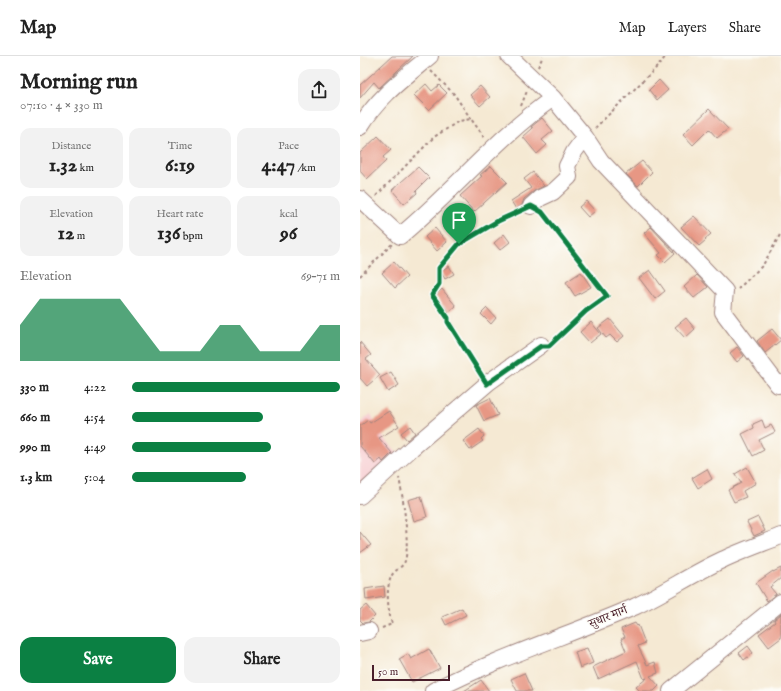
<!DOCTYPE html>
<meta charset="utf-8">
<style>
:root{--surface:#fff;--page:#f2f2f2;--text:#222;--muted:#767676;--line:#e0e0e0;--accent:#0b8043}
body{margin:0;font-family:"IM FELL English","Noto Serif Devanagari",serif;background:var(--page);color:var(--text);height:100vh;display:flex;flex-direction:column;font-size:15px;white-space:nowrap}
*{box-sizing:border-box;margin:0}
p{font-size:13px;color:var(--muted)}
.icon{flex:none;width:22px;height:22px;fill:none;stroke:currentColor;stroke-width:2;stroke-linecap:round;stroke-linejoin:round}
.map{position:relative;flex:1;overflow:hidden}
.sheet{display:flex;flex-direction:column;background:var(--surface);width:360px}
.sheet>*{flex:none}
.scale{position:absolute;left:12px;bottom:10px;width:78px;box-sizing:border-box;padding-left:4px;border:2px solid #4a1f2b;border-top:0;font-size:11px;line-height:14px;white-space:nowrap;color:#4a1f2b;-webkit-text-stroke:3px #fdfcf7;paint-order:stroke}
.pin{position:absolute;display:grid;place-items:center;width:34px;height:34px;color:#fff;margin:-41px -17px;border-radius:50% 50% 50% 0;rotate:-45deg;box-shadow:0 0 4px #0007}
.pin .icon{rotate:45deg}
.round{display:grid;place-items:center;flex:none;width:42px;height:42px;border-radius:12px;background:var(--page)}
.overview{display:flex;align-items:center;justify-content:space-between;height:68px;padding:0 20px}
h1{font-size:22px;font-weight:700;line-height:30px}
.figures{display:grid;grid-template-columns:repeat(3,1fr);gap:6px;height:68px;padding:4px 20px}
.figures div{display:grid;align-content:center;border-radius:10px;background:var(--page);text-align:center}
.figures b{font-size:20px;font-weight:700}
.figures small{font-size:11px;font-weight:400}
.figures p{font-size:11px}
.chart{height:112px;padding:8px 20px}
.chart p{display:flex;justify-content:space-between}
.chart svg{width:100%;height:72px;margin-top:4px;fill:var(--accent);opacity:.7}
.action{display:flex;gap:8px;margin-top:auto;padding:8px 20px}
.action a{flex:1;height:46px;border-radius:12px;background:var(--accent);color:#fff;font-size:16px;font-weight:700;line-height:46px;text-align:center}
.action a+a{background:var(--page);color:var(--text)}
ul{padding:0 20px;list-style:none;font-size:13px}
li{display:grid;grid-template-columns:64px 48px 1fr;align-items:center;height:30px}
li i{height:10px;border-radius:5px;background:var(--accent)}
header{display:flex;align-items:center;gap:24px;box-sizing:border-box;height:56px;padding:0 20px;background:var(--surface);border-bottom:1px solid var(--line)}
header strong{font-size:19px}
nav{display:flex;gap:22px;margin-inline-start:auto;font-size:14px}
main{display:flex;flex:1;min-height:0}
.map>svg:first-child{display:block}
.built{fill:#f7cfd3}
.building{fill:#e79784}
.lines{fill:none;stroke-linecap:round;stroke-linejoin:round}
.minor-casing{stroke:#a0847f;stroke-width:18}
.path{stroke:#a0847f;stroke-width:2;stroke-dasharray:3 3;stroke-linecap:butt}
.minor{stroke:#fff;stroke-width:16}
.route-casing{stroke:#fff;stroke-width:8}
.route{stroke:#0b8043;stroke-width:5}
.labels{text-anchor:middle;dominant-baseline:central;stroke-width:3;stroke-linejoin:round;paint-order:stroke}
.street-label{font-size:12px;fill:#4a1f2b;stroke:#fdfcf7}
</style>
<header>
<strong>Map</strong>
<nav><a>Map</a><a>Layers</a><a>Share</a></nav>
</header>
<main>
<section class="sheet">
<div class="overview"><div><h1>Morning run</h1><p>07:10 · 4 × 330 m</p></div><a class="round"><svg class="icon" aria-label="share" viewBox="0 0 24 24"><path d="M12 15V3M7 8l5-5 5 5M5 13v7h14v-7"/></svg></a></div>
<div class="figures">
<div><p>Distance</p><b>1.32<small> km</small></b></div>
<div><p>Time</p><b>6:19</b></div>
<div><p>Pace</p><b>4:47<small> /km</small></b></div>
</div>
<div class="figures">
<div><p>Elevation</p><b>12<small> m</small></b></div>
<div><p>Heart rate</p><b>136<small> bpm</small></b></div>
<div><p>kcal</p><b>96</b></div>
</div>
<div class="chart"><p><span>Elevation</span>69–71 m</p>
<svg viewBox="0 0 160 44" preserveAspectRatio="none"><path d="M0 44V22L10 6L20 6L30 6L40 6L50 6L60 22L70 38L80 38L90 38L100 22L110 22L120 38L130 38L140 38L150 22L160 22V44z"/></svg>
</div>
<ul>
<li><b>330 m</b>4:22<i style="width:100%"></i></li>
<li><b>660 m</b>4:54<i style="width:63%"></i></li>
<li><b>990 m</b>4:49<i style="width:67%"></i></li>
<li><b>1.3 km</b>5:04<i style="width:55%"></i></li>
</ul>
<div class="action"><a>Save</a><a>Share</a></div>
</section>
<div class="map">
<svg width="421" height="635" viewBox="0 0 421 635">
<rect width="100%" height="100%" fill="#fdfcf7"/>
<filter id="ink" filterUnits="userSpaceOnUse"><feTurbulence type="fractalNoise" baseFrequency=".025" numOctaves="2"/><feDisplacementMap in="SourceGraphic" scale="8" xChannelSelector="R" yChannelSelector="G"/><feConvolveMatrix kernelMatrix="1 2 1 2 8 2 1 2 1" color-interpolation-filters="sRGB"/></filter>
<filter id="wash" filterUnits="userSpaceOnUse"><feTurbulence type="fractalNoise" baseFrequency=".012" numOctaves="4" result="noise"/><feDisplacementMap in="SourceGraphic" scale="16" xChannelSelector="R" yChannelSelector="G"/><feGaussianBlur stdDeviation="0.9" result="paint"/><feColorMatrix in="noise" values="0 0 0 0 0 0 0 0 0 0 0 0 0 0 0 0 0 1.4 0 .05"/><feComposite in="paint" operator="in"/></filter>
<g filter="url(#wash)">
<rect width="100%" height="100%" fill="#f5e9d3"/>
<path class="built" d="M11 358 22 380 40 399 0 434V367Z"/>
<g id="blocks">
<path class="building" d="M32 0H53L19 32 14 26 0 42V29Z
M299 24 308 34 297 44 289 34Z
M66 28 72 35 79 29 87 37 69 54 54 39Z
M120 30 130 41 120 50 110 39Z
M349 53 368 73 357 82 349 73 333 89 323 78Z
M182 62 193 75 182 84 187 89 177 98 163 81 173 72 171 71Z
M18 80 31 94 23 101 26 105 7 123 0 115V97Z
M282 105 292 116 278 130 266 118Z
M131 110 147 126 114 156 100 140 122 120 120 119Z
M58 111 69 122 56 135 57 137 44 148 32 134Z
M173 116 184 130 174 135 164 143 162 149 156 153 151 145 171 132 164 123Z
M226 145 235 155 228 161 219 151Z
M334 160 351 178 345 183 346 184 339 190 321 171Z
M291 171 315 197 305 206 298 199 301 197 284 177Z
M75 172 87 186 77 195 65 181Z
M144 178 150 186 140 194 134 187Z
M34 206 47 221 35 232 22 217Z
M89 210 94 218 85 223 80 215Z
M290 214 305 235 295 243 279 222Z
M221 216 231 231 215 240 206 226Z
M337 219 348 231 334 242 324 231Z
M82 233 96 250 89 256 75 240Z
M127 252 136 262 131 268 121 258Z
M326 262 335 273 325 282 315 271Z
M250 263 264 280 257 286 250 279 246 282 238 272Z
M231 266 241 278 230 287 220 276Z
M412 273 421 284 405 297 397 285Z
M0 286 11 299 6 303 20 319 7 330 0 322Z
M377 291 384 300 377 306 370 297Z
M31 316 39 329 28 336 20 322Z
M130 342 138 359 124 365 116 349Z
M29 355 39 370 19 382 32 397 23 406 21 403 15 408 0 390V370L8 364 10 367Z
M402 364 405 372 411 369 415 376 399 384 404 394 393 400 382 378 394 372 393 368Z
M50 370 55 377 47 384 41 377Z
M119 373 124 380 121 383 123 385 110 394 103 385Z
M387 411 396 427 383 435 386 441 374 446 368 434 381 427 375 418Z
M347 413 352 423 338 432 332 422Z
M61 440 67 461 54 465 48 444Z
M398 461 405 475 394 480 387 466Z
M0 476 11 489 0 497Z
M421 512V522L410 531 416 538 407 545 396 527 413 515V516Z
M24 530 25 541 6 544 5 533Z
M6 549 15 560 9 566 3 567 0 564V554Z
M102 552 106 559 86 569 82 561Z
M421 558V582L409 591 399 578 415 566 414 564Z
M275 567 277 570 278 569 285 587 278 590 287 609 295 606 298 617 290 620 299 630 294 635H280L276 631 287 622 284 623 277 605 238 623 233 611 266 595 261 583 265 581 261 573Z
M388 590 393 597 384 604 379 597Z
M227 592 233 607 220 612 215 596Z
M69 593 80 612 52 626 39 603 48 598 51 603Z
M164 617 172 635H157L151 623Z
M121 624 129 635H104Z"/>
</g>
</g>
<g filter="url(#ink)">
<use href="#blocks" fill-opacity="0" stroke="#a0847f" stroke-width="1"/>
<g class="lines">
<g class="minor-casing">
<path id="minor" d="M149 0 193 42 225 81 241 105 365 235 363 256 418 329 421 327
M0 71C18 41 44 22 70 0
M0 143 40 180C93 136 136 82 193 42
M171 150 180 142 193 136 209 121 207 110 214 96 225 81
M0 440 52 392 129 326 181 289
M0 577 9 575
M73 635C138 601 207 580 274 551 304 537 332 518 362 504 381 495 401 488 421 480
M311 635 421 546"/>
</g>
<path class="path" d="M178 11 183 0
M71 15 94 38 111 63
M161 50 167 35
M235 72 299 9 306 0
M16 140 74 81 99 65 111 63 125 82
M88 153 99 188 79 212V228L72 239 88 262V267L120 317
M183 157 247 240 226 255 193 287
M99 188 138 165 160 155
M0 220 32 188
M378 233 403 209 421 177
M22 572 32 568C28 554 25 532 32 519 35 514 43 511 45 505 50 489 43 440 39 422"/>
<use href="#minor" class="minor"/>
</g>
</g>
<g class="lines" filter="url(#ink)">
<g class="route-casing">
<path id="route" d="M171 150 182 156 247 240 226 255 189 290H181L127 328 88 266V262L72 239 79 228V212L99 188 138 165Z"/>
</g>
<use href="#route" class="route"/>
</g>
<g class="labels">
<g class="street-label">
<text transform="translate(248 561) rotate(-22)">सुधार मार्ग</text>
</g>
</g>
</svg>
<div class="scale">50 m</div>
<div class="pin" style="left:99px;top:188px;background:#1e9e55"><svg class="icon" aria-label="arrive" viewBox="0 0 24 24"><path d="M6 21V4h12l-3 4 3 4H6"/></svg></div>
</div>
</main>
